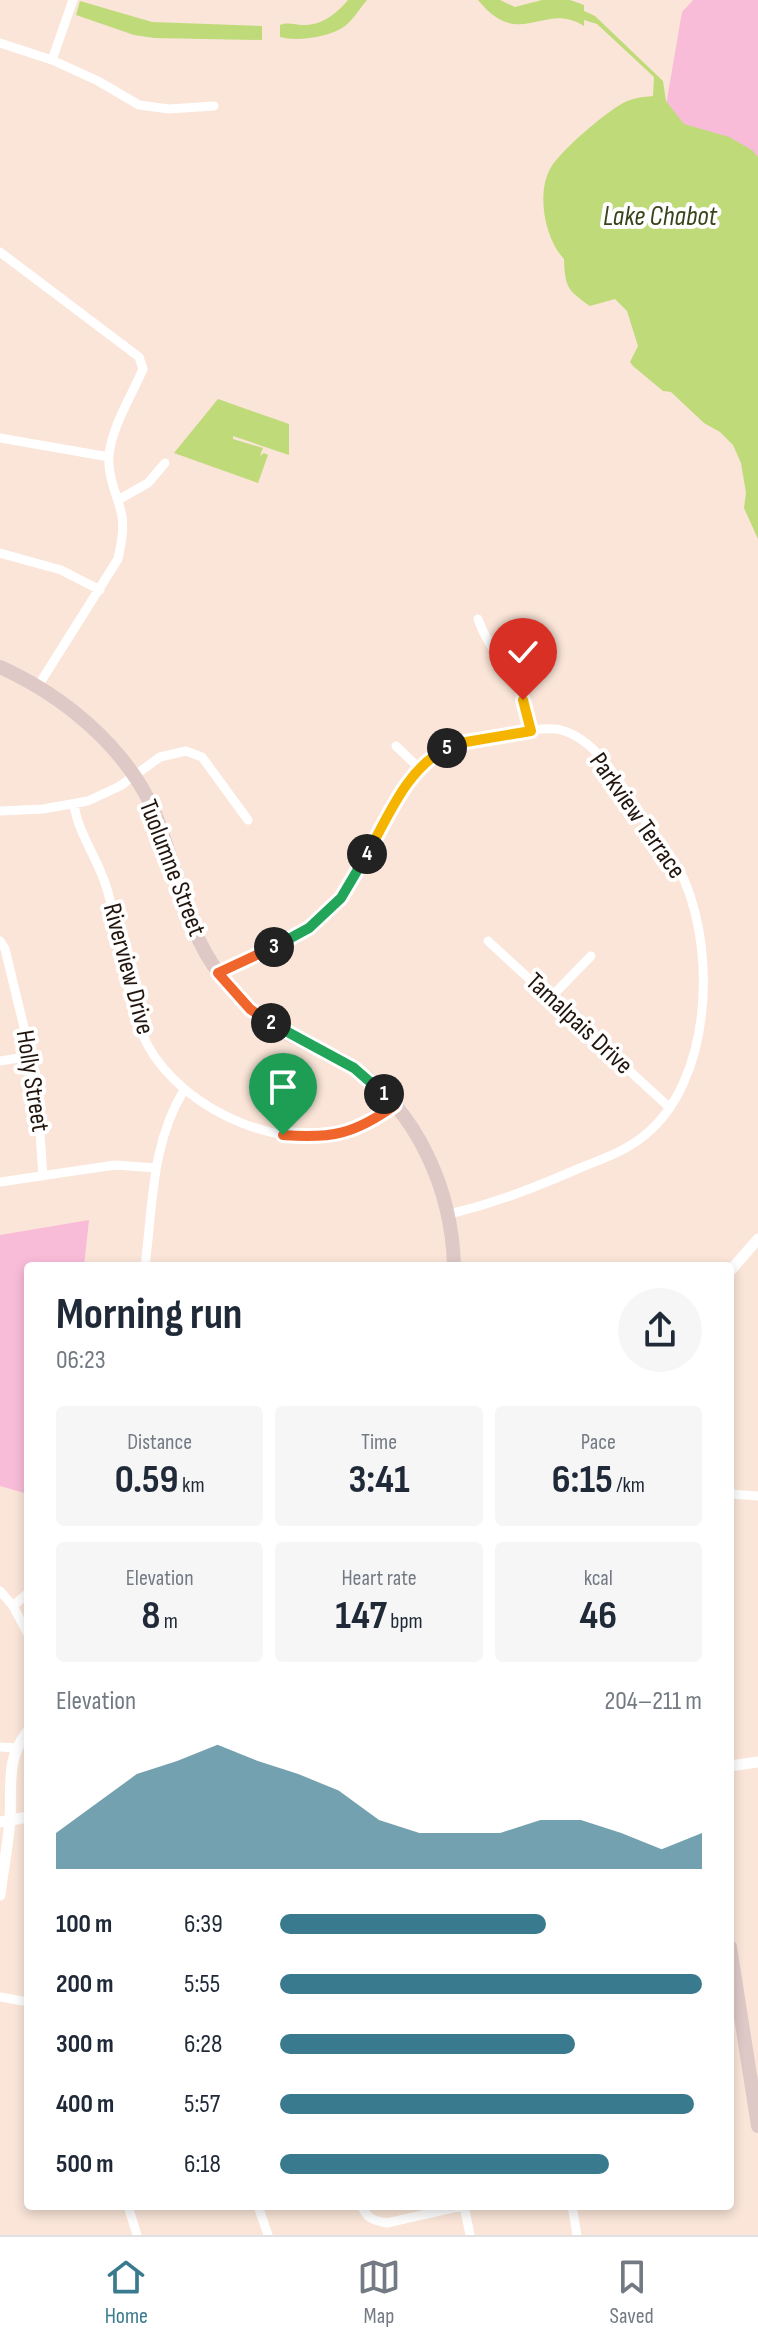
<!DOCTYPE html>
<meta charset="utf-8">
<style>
:root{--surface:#fff;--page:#f6f6f7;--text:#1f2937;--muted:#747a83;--line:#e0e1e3;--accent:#3a7a8e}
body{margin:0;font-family:"Sofia Sans Condensed",sans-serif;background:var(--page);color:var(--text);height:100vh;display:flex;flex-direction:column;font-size:30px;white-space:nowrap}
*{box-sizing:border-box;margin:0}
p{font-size:26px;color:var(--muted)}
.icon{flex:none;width:44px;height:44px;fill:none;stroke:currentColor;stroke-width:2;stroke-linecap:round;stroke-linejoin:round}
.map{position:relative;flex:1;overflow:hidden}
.panel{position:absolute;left:24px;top:1262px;width:710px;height:948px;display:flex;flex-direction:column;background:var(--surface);border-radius:8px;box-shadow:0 4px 12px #0003}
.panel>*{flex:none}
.pin{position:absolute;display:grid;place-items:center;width:68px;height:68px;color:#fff;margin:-82px -34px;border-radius:50% 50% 50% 0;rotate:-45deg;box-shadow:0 0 8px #0007}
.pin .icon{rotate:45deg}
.km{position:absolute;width:40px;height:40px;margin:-20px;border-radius:50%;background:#222;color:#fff;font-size:22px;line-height:40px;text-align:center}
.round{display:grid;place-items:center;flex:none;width:84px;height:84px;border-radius:42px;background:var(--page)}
.summary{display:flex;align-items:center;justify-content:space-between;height:136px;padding:0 32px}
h1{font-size:44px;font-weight:700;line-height:60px}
.stats{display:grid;grid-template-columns:repeat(3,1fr);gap:12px;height:136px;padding:8px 32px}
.stats div{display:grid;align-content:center;border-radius:8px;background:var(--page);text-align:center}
.stats b{font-size:40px;font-weight:700}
.stats small{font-size:22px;font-weight:400}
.stats p{font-size:22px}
.chart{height:224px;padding:16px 32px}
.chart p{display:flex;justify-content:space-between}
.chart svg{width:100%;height:144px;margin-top:8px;fill:var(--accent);opacity:.7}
ul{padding:0 32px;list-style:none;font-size:26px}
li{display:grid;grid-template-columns:128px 96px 1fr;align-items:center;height:60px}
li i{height:20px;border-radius:10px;background:var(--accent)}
.tab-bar{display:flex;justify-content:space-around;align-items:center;height:112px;border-top:2px solid var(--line);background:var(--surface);font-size:22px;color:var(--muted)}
.tab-bar a{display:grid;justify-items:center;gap:4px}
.tab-bar .active{color:var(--accent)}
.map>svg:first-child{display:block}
.green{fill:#f9bcd8}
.water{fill:#bfda79}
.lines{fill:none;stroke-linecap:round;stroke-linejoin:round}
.minor{stroke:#fff;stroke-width:9}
.tertiary{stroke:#fff;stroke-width:11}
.secondary{stroke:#dec9c7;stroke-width:14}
.split-1-casing{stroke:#fff;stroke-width:16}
.split-2-casing{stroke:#fff;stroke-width:16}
.split-3-casing{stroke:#fff;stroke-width:16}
.split-4-casing{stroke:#fff;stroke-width:16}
.split-5-casing{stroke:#fff;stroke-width:16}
.split-6-casing{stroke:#fff;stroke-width:16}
.split-1{stroke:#f0652b;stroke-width:10}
.split-2{stroke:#22a559;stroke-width:10}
.split-3{stroke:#f0652b;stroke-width:10}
.split-4{stroke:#22a559;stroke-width:10}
.split-5{stroke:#f5b400;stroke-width:10}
.split-6{stroke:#f5b400;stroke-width:10}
.labels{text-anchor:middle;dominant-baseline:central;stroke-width:8;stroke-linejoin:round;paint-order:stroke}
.street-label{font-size:26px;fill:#21150d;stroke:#fff}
.water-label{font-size:28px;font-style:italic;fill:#3a441c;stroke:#fff}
</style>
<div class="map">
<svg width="758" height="2235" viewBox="0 0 758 2235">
<rect width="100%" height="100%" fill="#fae5d8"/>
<path class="green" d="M693 0H758V187L690 144 665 111 682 12Z
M89 1220 84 1266H28V1494L0 1486V1235Z"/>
<path class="water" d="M348 0H367C360 8 353 20 345 26 330 37 297 42 280 37V25C288 22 292 24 301 25 321 26 335 15 348 0Z
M478 0H500L515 7 542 0H570L584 5V11L595 16 663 81 666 101 684 124 729 137 752 150 758 157V539L744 508 746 493 741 463 733 445 720 432 704 423 671 392 663 391 633 366 630 362 638 346 627 311 615 299 590 306C567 290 565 287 564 259 545 239 537 196 549 171 557 153 605 113 623 103 633 98 642 97 653 96L654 77 597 24 584 20V26C544 0 520 52 478 0Z
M80 1 152 22 262 26V40L154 38 134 35 76 15Z
M218 399 289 424V455L233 436V439L263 448 260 456 264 453 268 455 258 483 174 453Z"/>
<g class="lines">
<path class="minor" d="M0 43 52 60 98 81 139 105 169 109 214 106
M52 60 73 0
M0 252 139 357 143 369C132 395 112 426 109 455 107 477 118 496 122 516 124 531 121 545 118 559L38 686
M0 438 109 457
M118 500 148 483 165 463
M0 553 61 570 100 590
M478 619C486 643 502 660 514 681 523 697 527 714 531 731
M396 746 419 768
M74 805C79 836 99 860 107 889 120 935 124 987 141 1031 169 1103 273 1153 348 1133 365 1128 380 1116 395 1105
M0 811 43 809 88 801 120 786 160 757 186 751 202 757 248 820
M0 941 5 949 36 1077 43 1176
M488 941 670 1108
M218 973C261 955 312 936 341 898 379 849 393 764 459 743 479 737 543 725 561 730 601 741 623 790 645 821 659 840 675 860 685 882 716 956 711 1081 645 1135 626 1151 602 1159 580 1168 536 1187 496 1203 449 1214
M551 997 591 956
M0 1061 31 1056
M0 1182 115 1165 156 1168
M145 1266C153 1205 151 1144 184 1090
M730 1494 758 1496
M0 1591 13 1606 28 1634
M13 1606 28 1593
M0 1747 16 1748
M0 1997 28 2002
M128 2206 137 2235
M258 2206 268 2235
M362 2206C366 2218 374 2221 387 2223L462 2206
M464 2206 470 2235
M572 2206 577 2235"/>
<path class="tertiary" d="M730 1271 758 1239
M730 1766 758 1762
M0 1822 28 1817
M0 1895C3 1870 8 1845 10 1820 12 1787 5 1759 28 1731"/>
<path class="secondary" d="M0 667C62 695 124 745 153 809 177 864 183 928 221 976 239 999 259 1018 284 1032 307 1045 333 1053 354 1068 418 1111 452 1191 454 1266
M730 1947 758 2126"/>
</g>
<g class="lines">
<g class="split-1-casing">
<path id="split-1" d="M283 1135C331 1139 355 1134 395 1105L384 1094"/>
</g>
<g class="split-2-casing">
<path id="split-2" d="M271 1023 354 1068 384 1094"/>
</g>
<g class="split-3-casing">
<path id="split-3" d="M271 1023 250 1009 218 973 274 947"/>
</g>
<g class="split-4-casing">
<path id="split-4" d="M274 947 309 928 341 898 367 854"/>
</g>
<g class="split-5-casing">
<path id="split-5" d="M367 854C389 816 406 769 447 748"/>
</g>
<g class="split-6-casing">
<path id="split-6" d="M447 748 460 743 531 731 523 700"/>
</g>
<use href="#split-1" class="split-1"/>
<use href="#split-2" class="split-2"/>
<use href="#split-3" class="split-3"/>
<use href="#split-4" class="split-4"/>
<use href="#split-5" class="split-5"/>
<use href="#split-6" class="split-6"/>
</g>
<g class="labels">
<g class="street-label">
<text transform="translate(637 816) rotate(55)">Parkview Terrace</text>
<text transform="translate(172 868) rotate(69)">Tuolumne Street</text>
<text transform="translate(128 969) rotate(75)">Riverview Drive</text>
<text transform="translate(579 1024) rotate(43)">Tamalpais Drive</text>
<text transform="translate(32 1081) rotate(81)">Holly Street</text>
</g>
<g class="water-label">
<text x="660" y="216">Lake Chabot</text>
</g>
</g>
</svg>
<div class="pin" style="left:283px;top:1135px;background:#1e9e55"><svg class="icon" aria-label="arrive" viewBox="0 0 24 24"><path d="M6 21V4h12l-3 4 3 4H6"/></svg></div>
<div class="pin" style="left:523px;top:700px;background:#d93025"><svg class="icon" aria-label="check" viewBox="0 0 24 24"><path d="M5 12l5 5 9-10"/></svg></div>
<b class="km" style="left:384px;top:1094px">1</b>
<b class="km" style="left:271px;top:1023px">2</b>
<b class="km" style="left:274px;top:947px">3</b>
<b class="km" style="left:367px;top:854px">4</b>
<b class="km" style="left:447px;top:748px">5</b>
<section class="panel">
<div class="summary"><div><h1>Morning run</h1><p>06:23</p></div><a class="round"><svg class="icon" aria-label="share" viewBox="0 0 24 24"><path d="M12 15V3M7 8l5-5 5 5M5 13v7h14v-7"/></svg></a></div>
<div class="stats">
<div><p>Distance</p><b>0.59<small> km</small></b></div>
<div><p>Time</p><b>3:41</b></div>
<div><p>Pace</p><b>6:15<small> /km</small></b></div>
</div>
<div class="stats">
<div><p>Elevation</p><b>8<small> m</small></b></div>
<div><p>Heart rate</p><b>147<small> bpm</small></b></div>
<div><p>kcal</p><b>46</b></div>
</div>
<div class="chart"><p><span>Elevation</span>204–211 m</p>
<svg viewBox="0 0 160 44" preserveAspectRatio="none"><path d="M0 44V33L10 24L20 15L30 11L40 6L50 11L60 15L70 20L80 29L90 33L100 33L110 33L120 29L130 29L140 33L150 38L160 33V44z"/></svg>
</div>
<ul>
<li><b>100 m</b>6:39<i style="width:63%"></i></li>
<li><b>200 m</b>5:55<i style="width:100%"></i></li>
<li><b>300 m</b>6:28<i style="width:70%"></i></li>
<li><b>400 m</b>5:57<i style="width:98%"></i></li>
<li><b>500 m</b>6:18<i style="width:78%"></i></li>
</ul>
</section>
</div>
<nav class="tab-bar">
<a class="active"><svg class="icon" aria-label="home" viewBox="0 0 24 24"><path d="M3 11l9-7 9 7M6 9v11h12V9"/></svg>Home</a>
<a><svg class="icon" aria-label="map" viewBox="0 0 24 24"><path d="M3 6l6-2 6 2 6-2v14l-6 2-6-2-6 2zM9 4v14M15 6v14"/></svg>Map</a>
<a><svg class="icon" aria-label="saved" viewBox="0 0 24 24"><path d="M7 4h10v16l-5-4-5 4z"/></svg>Saved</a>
</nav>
